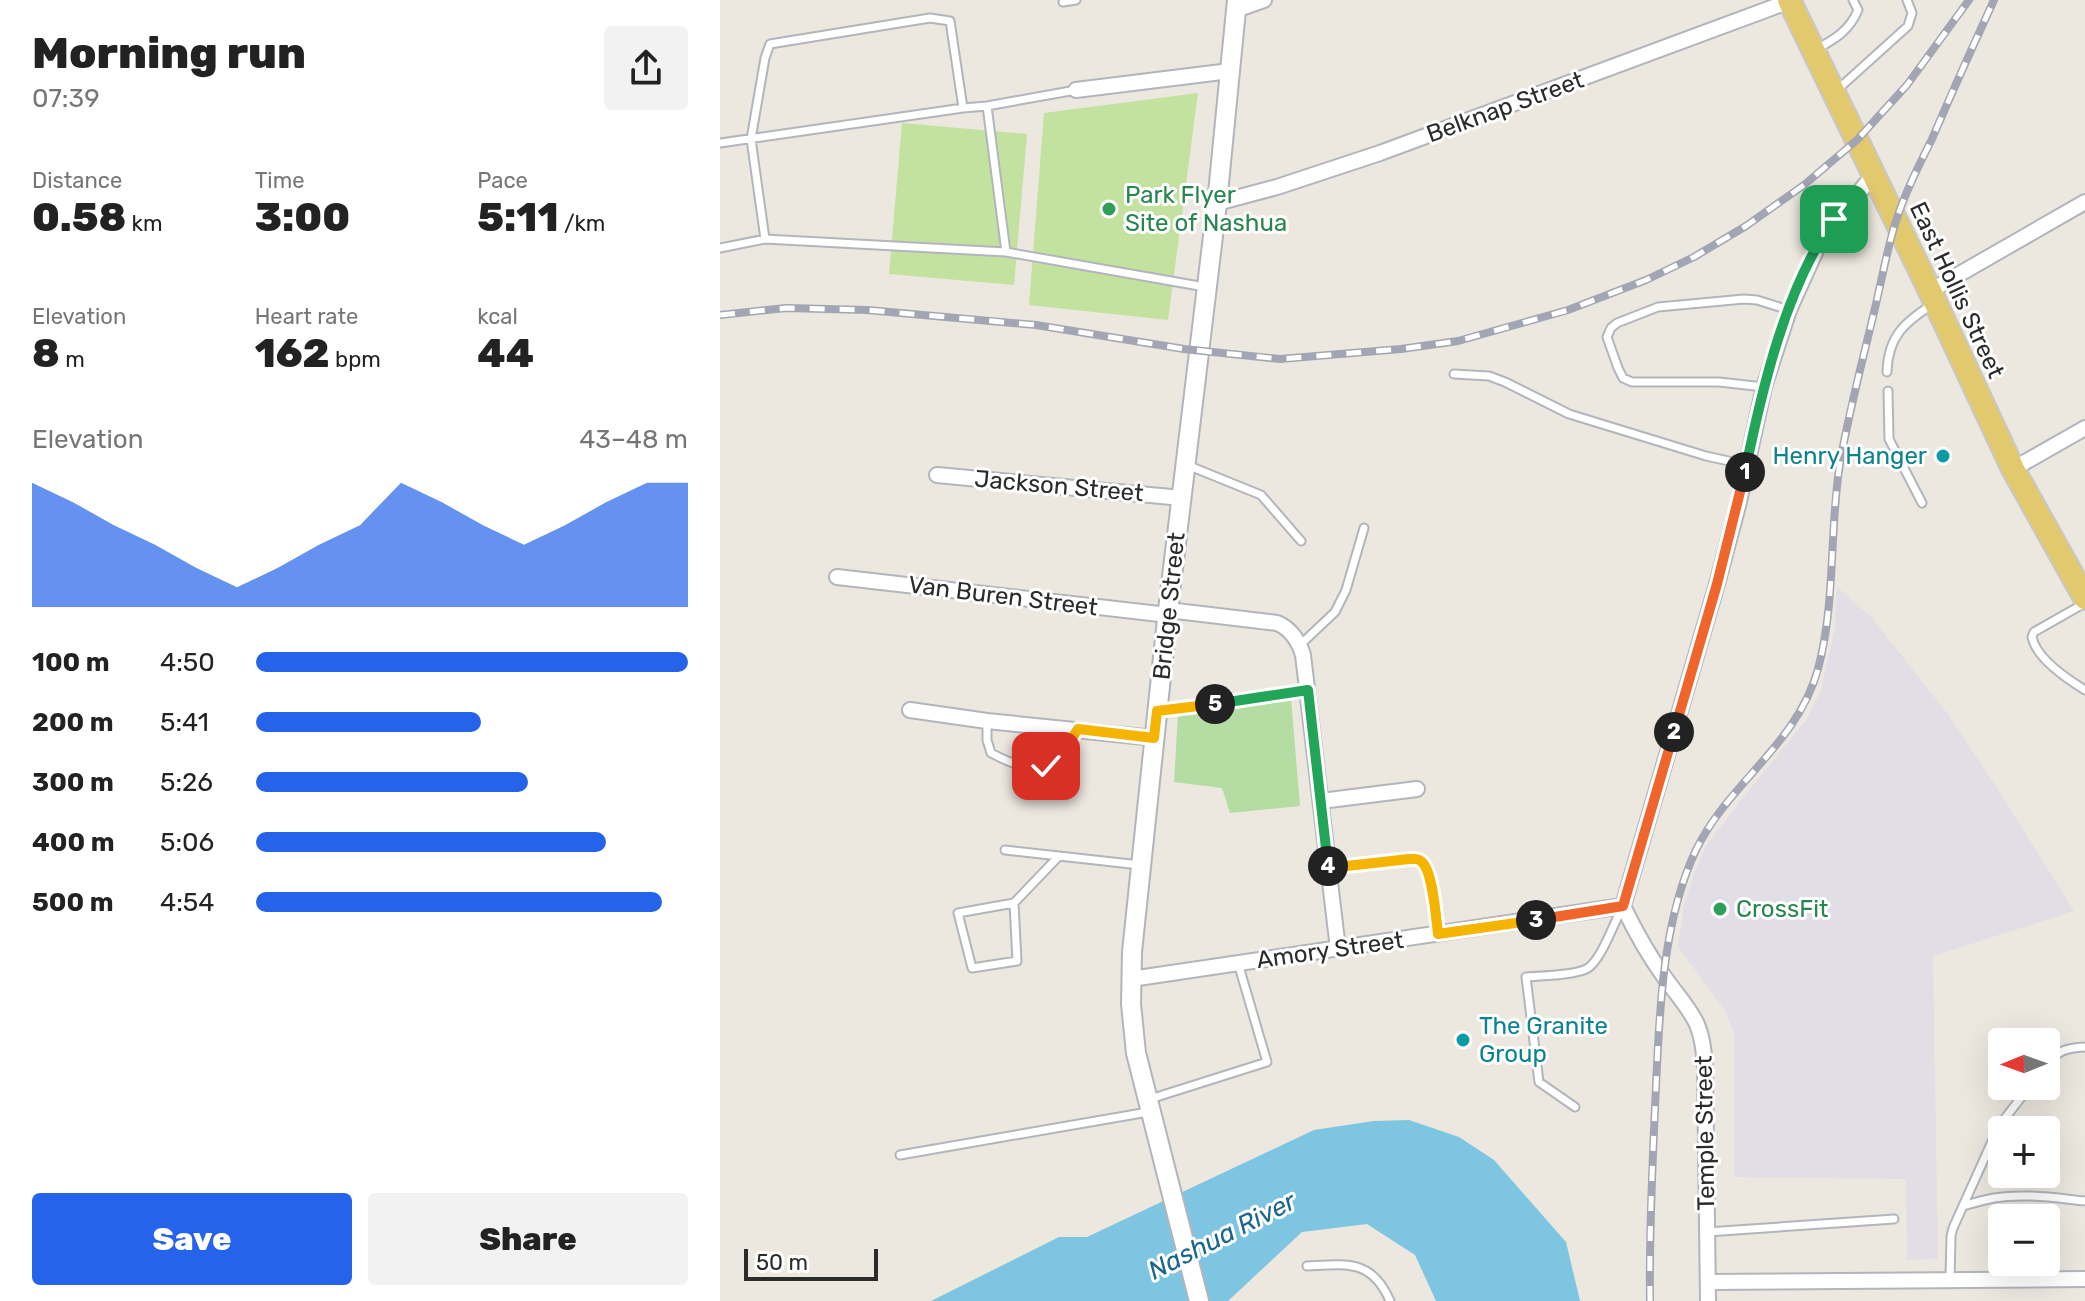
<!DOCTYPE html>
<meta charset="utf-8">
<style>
:root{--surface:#fff;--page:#f2f2f2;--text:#222;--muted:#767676;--accent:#2563eb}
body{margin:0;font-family:Rubik,sans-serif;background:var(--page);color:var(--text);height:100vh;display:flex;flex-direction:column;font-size:30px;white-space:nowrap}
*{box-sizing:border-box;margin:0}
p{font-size:26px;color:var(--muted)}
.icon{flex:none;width:44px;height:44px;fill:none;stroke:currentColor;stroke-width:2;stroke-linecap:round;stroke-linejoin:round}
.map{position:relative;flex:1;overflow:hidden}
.sheet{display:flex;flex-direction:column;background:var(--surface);width:720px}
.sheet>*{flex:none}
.needle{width:52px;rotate:269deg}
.fabs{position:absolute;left:1268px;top:1028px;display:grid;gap:16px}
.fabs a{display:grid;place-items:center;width:72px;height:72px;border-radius:8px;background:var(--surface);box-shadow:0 8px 32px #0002;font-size:40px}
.scale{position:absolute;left:24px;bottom:20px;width:134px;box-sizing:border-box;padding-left:8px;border:4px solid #2b2b2b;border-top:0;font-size:22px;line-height:28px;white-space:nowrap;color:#2b2b2b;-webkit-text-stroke:6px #fff;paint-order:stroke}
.pin{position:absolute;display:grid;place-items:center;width:68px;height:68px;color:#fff;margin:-34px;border-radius:16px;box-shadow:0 4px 12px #0006}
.km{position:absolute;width:40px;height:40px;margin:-20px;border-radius:50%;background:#222;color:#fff;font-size:22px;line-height:40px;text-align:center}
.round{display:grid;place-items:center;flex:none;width:84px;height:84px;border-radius:8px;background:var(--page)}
.head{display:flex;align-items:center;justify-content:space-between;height:136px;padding:0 32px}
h1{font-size:44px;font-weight:800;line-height:60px}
.figures{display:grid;grid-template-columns:repeat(3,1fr);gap:12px;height:136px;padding:8px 32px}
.figures div{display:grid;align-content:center}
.figures b{font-size:40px;font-weight:800}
.figures small{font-size:22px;font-weight:400}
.figures p{font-size:22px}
.chart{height:224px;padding:16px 32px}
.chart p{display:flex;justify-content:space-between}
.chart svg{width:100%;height:144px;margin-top:8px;fill:var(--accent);opacity:.7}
.primary-button{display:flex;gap:16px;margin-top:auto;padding:16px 32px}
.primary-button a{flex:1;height:92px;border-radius:8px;background:var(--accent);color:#fff;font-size:32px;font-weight:800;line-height:92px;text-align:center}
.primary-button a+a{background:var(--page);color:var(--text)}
ul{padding:0 32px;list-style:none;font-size:26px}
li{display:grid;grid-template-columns:128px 96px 1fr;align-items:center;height:60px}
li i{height:20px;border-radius:10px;background:var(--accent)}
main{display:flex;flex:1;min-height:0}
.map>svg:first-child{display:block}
.industrial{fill:#e1dfe5}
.green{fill:#b5dca2}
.pitch{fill:#c4e29f}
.water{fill:#7ec5e2}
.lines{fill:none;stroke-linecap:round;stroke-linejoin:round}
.service-casing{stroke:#b3b5bd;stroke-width:11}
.minor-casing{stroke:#b3b5bd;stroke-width:18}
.tertiary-casing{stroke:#b3b5bd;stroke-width:22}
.primary-casing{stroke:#c8c8c8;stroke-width:26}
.service{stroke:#fff;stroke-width:7}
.minor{stroke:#fff;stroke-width:14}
.tertiary{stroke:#fff;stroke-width:18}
.primary{stroke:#e2c96e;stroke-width:22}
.rail-casing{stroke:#a2a5b3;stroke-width:8}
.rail{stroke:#fff;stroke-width:5;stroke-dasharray:15;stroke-linecap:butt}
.split-1-casing{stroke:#fff;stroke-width:16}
.split-2-casing{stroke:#fff;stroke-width:16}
.split-3-casing{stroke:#fff;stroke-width:16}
.split-4-casing{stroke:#fff;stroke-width:16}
.split-5-casing{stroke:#fff;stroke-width:16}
.split-6-casing{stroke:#fff;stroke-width:16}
.split-1{stroke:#22a559;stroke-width:10}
.split-2{stroke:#f0652b;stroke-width:10}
.split-3{stroke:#f0652b;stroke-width:10}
.split-4{stroke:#f5b400;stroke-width:10}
.split-5{stroke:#22a559;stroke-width:10}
.split-6{stroke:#f5b400;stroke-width:10}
.leisure-dot{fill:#2e9e5b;stroke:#fff;stroke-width:3}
.culture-dot{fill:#0f9aa8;stroke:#fff;stroke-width:3}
.labels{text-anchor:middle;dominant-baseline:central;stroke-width:6;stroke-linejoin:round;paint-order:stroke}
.street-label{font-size:24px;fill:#2b2b2b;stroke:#fff}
.leisure-label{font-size:24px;fill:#27864d;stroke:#fff;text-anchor:start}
.culture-label{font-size:24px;fill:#0d838f;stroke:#fff;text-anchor:end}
.water-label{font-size:26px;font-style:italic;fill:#1c658f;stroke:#fff}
</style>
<main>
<section class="sheet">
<div class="head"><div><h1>Morning run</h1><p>07:39</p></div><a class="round"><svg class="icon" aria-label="share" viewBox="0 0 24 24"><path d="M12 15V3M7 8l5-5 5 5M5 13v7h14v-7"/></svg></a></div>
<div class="figures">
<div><p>Distance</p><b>0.58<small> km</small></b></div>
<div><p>Time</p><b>3:00</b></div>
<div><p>Pace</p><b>5:11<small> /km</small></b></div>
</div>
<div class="figures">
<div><p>Elevation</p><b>8<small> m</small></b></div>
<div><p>Heart rate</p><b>162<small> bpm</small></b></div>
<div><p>kcal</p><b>44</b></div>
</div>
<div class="chart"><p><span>Elevation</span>43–48 m</p>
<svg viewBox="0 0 160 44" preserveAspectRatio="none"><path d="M0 44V6L10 12L20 19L30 25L40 32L50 38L60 32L70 25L80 19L90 6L100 12L110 19L120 25L130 19L140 12L150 6L160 6V44z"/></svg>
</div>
<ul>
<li><b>100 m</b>4:50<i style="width:100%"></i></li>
<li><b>200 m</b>5:41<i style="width:52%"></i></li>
<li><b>300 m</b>5:26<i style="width:63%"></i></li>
<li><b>400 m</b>5:06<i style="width:81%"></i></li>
<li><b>500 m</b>4:54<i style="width:94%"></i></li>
</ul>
<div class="primary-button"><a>Save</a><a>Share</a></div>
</section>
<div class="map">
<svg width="1365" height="1301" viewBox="0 0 1365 1301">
<rect width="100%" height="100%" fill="#ece7df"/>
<path class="industrial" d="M1117 587 1152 618 1227 713 1279 791 1354 911 1213 956 1218 1259 1187 1260 1186 1179 1014 1177V1033L1005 1010 958 947 964 905 974 874 986 846 1021 800 1087 719 1101 690 1115 628Z"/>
<path class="green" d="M571 699 580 806 510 813 502 788 454 782 458 714Z"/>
<path class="pitch" d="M478 93 448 320 309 305 324 113Z
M182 123 307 134 294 285 169 274Z"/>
<path class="water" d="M689 1120 739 1137 774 1160 846 1242 860 1301H716L695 1255 647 1224 582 1232 508 1301H211L339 1237H367L594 1130 654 1121Z"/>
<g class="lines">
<g class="service-casing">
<path id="service" d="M343 2 356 0
M1097 49C1115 39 1130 30 1138 10L1133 0
M1116 91 1188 26 1192 13 1187 0
M243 108 230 21 210 18 50 44 45 58 31 139 45 239 286 252 267 106
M0 143 243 108 267 106 356 90
M0 248 45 239
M286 252 485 287
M1167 372C1168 336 1185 322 1213 304
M734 374 769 376 785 382 849 414 986 456 1027 465
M1044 387 999 382H912L903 378 898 368 887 337 891 328 897 323 938 307 1024 299 1037 300 1069 310
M1168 391 1169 439 1202 503
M467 465 541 495 581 541
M1365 603 1314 632 1312 637C1316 658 1347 679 1365 690
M580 645 615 612 626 590 644 528
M439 711 588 690
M267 721V740L271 753C292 764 317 776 338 758 346 751 351 740 357 731
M285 850 420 865
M609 868 689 859C696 859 697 858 702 862 713 872 716 918 718 934
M294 903 297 961 252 968 238 913Z
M294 903 339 856
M1326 1066C1338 1050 1346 1048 1365 1047
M430 1099 547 1062 518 963
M855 1107 819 1082 806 977C820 976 858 975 868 968 881 960 894 923 902 908
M180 1155 428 1112
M1243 1206C1253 1203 1264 1200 1274 1198 1304 1193 1335 1198 1365 1201
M987 1232 1174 1219
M587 1266C627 1264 652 1259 670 1301
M1230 1280 1231 1236 1233 1228 1279 1126 1310 1086"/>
</g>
<g class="minor-casing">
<path id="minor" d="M516 10 544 0
M356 90 510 71
M497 203 557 187 660 153 1070 1
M1210 291 1365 202
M1293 469 1365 428
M217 475 462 498
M117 577 448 615
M448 610 557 623C570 628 579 641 583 655L618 949
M190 710 267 721 434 738
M601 801 697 789
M411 979 903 906
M988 1282 1365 1279
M988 1301 985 1069C983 1020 972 1015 945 978 929 956 915 931 903 906L997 584 1018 506 1044 387 1069 310 1103 235 1114 219 1128 206 1154 174"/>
</g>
<g class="tertiary-casing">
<path id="tertiary" d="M479 1301 416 1053 411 1004 412 952 448 610 497 203 517 0"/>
</g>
<g class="primary-casing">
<path id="primary" d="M1069 0 1210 291 1293 469 1365 598"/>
</g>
<use href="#service" class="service"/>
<use href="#minor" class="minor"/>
<use href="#tertiary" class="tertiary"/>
<use href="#primary" class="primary"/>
<g class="rail-casing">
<path id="rail" d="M0 315 66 308 147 310 316 325 464 349 560 359 681 349 738 341 848 310 926 280 974 257 1026 226 1084 185 1137 140 1187 85 1249 0
M930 1301C929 1237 932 1172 935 1108 939 1025 940 926 976 850 1009 782 1077 745 1098 669 1116 602 1109 531 1120 463 1129 411 1143 359 1155 308 1162 279 1167 249 1176 221 1185 193 1199 165 1212 139 1232 92 1253 46 1274 0"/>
</g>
<use href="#rail" class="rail"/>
</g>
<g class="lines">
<g class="split-1-casing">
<path id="split-1" d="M1025 472C1042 389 1065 289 1114 219"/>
</g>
<g class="split-2-casing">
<path id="split-2" d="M954 732 997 584 1025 472"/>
</g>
<g class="split-3-casing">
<path id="split-3" d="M816 920 903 906 954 732"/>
</g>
<g class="split-4-casing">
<path id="split-4" d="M608 866 609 868 689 859C696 859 697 858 702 862 713 872 716 918 718 934L816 920"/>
</g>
<g class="split-5-casing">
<path id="split-5" d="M495 704 588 690 608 866"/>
</g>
<g class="split-6-casing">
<path id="split-6" d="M326 766 340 756 358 729 434 738 437 711 495 704"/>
</g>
<use href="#split-1" class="split-1"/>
<use href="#split-2" class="split-2"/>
<use href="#split-3" class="split-3"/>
<use href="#split-4" class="split-4"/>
<use href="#split-5" class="split-5"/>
<use href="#split-6" class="split-6"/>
</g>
<g class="leisure-dot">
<circle cx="389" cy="209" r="8"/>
<circle cx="1000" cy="909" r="8"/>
</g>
<g class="culture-dot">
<circle cx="1223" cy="456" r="8"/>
<circle cx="743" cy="1040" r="8"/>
</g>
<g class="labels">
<g class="street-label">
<text transform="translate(785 107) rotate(-20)">Belknap Street</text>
<text transform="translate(1237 290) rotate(65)">East Hollis Street</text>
<text transform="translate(339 486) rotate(5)">Jackson Street</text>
<text transform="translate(283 596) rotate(7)">Van Buren Street</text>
<text transform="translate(449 606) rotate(-84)">Bridge Street</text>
<text transform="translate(610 950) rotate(-8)">Amory Street</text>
<text transform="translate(985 1133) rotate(-91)">Temple Street</text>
</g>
<g class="leisure-label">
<text x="405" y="195">Park Flyer<tspan x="405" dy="28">Site of Nashua</tspan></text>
<text x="1016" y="909">CrossFit</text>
</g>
<g class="culture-label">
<text x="1207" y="456">Henry Hanger</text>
<text x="759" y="1026" text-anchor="start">The Granite<tspan x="759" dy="28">Group</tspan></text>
</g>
<g class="water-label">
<text transform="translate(502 1236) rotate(-27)">Nashua River</text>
</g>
</g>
</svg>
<div class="fabs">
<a><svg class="needle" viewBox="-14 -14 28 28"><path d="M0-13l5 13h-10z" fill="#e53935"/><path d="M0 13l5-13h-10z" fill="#767676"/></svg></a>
<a>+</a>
<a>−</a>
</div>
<div class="scale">50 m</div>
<div class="pin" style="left:1114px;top:219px;background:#1e9e55"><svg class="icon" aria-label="arrive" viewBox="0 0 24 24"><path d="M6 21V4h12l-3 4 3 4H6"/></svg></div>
<div class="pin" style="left:326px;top:766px;background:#d93025"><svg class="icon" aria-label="check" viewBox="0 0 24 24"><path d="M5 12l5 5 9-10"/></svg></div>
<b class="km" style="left:1025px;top:472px">1</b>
<b class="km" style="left:954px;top:732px">2</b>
<b class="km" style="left:816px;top:920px">3</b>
<b class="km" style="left:608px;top:866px">4</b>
<b class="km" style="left:495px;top:704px">5</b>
</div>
</main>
